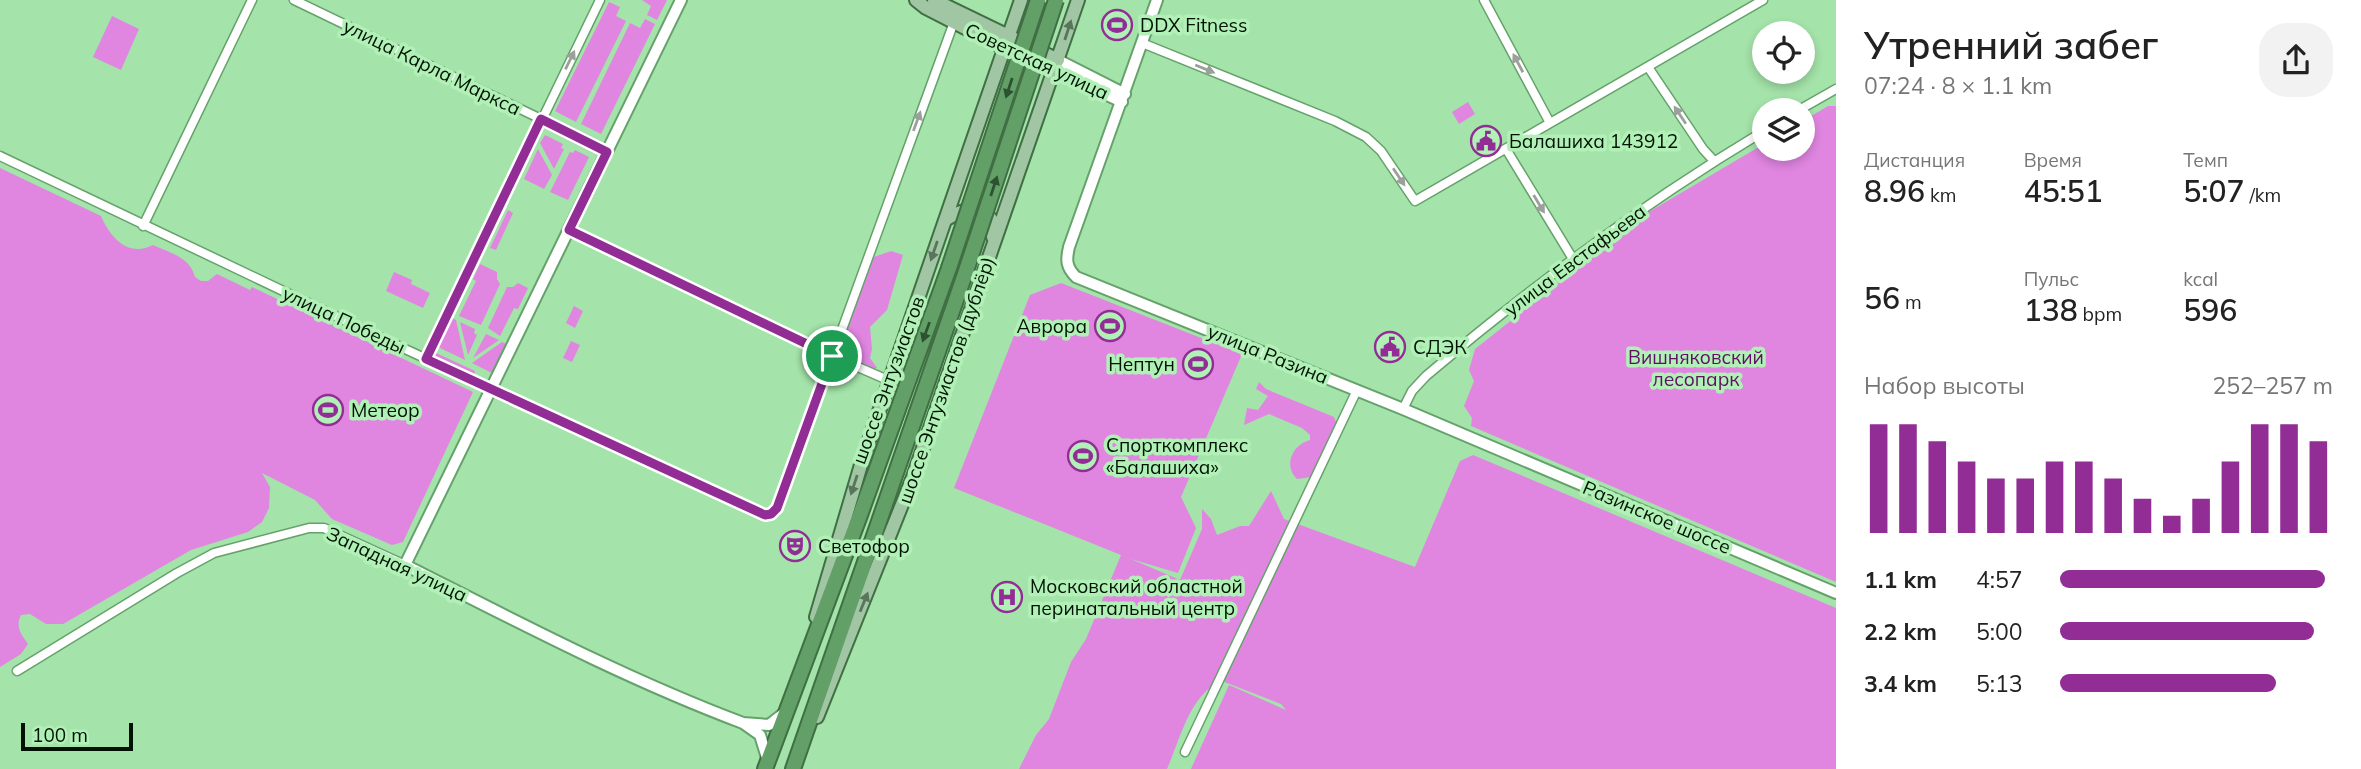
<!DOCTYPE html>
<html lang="ru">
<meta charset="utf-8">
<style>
:root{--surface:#fff;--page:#f2f2f2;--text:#222;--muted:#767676;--accent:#912d94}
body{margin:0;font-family:Mulish,sans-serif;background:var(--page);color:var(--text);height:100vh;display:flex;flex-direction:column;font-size:26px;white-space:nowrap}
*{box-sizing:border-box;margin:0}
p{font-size:23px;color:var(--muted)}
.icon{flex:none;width:38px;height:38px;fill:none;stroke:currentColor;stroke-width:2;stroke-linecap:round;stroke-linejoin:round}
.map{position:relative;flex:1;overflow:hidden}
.details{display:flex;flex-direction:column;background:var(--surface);width:525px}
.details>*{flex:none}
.controls{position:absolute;left:1752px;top:21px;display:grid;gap:14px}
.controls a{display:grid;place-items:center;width:63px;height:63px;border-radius:50%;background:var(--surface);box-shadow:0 4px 10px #0003;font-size:35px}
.scale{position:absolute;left:21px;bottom:18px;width:112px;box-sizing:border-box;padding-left:7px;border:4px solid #001302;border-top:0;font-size:19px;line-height:24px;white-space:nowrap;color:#001302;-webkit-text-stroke:5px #b1f0b6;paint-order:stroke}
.pin{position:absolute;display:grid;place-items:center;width:60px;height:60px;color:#fff;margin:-30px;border:4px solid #fff;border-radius:50%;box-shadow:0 2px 7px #0007}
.round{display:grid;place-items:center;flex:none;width:74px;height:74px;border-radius:28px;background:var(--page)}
.summary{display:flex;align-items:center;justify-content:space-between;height:119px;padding:0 28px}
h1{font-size:38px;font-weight:600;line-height:52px}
.stats{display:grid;grid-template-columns:repeat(3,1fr);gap:10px;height:119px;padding:7px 28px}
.stats div{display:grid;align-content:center}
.stats b{font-size:30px;font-weight:600}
.stats small{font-size:19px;font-weight:400}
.stats p{font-size:19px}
.chart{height:196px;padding:14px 28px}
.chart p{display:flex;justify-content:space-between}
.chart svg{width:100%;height:126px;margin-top:7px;stroke:var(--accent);stroke-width:6}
ul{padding:0 28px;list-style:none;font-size:23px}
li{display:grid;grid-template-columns:112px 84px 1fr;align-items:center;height:52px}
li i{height:18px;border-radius:9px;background:var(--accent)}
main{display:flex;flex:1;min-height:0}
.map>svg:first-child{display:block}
.green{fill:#e086e1}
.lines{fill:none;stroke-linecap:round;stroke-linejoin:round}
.street-casing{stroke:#65a26b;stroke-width:11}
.secondary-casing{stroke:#65a26b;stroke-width:14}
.primary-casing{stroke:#406f44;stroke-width:16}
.highway-casing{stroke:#406f44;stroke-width:18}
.street{stroke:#fff;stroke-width:8}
.secondary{stroke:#fff;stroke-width:10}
.primary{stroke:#a1c6a4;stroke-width:12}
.highway{stroke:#62a068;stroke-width:14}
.highway-bridge-casing{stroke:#406f44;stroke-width:18;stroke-linecap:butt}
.highway-bridge{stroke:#62a068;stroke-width:14}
.oneway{fill:#59755b}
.oneway2{fill:#99a19a}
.oneway3{fill:#2c5230}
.route-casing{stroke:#fff;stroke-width:14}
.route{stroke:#912d94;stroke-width:9}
.labels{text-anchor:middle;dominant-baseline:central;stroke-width:7;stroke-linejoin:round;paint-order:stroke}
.poi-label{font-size:19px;fill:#001302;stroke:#b1f0b6;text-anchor:start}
.street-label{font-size:19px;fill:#001302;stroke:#b1f0b6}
.park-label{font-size:19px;fill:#610e64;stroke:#b1f0b6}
</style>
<main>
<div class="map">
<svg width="1836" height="769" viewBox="0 0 1836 769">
<rect width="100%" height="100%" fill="#a4e3a9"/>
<path class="green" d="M642 0H667L657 20 647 15 651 6Z
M609 2 620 7 616 16 626 21 576 122 555 111Z
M112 16 139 29 121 70 93 57Z
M645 19 655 24 601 134 581 124 630 23 640 28Z
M1468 102 1475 114 1459 124 1452 112Z
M1828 106H1836V582L1471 426 1472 418 1464 406 1474 381 1469 370 1475 349 1647 213 1764 144V149H1802L1803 121Z
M545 135 563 144 561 148 564 149 554 169 540 143Z
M538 149 552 175 544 189 524 179Z
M575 150 589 157 568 200 550 192 570 152 573 153Z
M0 168 101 216C110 237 128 258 153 245 170 253 190 257 195 277L201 281H208L217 274 250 290 252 287 473 392 403 542 392 545 332 519 315 500 262 473 270 487 269 508 262 522 248 532 191 550 63 624H46L30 614 21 615C15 627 21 634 28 644L21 654 0 667Z
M508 210 513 213 496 250 490 248Z
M891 251 903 255 887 310 870 327 872 349 870 358 877 368 873 369 838 354 874 257Z
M480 264 497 272V279L500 284 481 325 459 316 476 281 473 279Z
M394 272 412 280 411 284 430 293 423 308 386 291Z
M518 283 528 288 518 309 514 308 500 336 488 328 507 287H513Z
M1061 283 1242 354 1181 497 1196 528 1178 573 1131 559 1180 580 1202 529V509L1211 519 1217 535 1240 526H1249L1271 491 1284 519 1415 567 1460 461 1473 455 1836 608V769H1191L1229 685 1286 710 1281 704 1222 681C1190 693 1180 740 1167 769H1019L1036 735 1049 719 1071 662 1086 639 1121 555 954 488 1030 295Z
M574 306 583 311 575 328 566 323Z
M452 318 456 320 465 360 438 347Z
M460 322 475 329 474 333 477 335 468 355Z
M486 334 499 340 473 358Z
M571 341 580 345 572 362 563 358Z
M502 342 506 344 492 373 472 363Z
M434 352 475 371 474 375 436 358Z
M1259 382 1266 389 1334 417 1338 427 1312 477 1297 479C1283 465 1292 445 1310 440V435L1302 428 1269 414 1244 425 1247 408 1258 410 1268 396 1256 389Z"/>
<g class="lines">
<g class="street-casing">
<path id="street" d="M294 0 541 119
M1484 0 1550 123
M1142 43 1335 121 1366 137 1381 151 1415 201 1763 0
M1648 67 1703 149 1714 161
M1799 110 1836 89
M1506 149 1573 259
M0 156 405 349 765 515 771 514 777 508 954 22
M143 226 252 0
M569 230 819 350 890 381
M426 359 600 0
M1403 409 1412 391 1426 376C1532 286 1644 203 1764 131
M17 671 177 573 214 553 309 528H324L405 565
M1185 752 1357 390"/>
</g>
<g class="secondary-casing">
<path id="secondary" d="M681 0 405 565C516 621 626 679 743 723
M1157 0 1069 247C1066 260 1066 267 1076 277L1403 409 1836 593
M1058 60 1125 94
M1055 71 1122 102
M541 119 607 152
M768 761 760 735 743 723 769 725 783 714"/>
</g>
<g class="primary-casing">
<path id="primary" d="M916 0 926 8 1004 48 1055 71
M934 0 1058 60
M945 220C961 210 975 205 991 219L993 237
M816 617 863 458 1021 0
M817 717 913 477 1078 0"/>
</g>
<g class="highway-casing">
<path id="highway" d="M765 769 860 515 949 268
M793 769 965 274"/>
</g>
<use href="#street" class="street"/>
<use href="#secondary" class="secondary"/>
<use href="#primary" class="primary"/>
<use href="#highway" class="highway"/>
<g class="highway-bridge-casing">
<path id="highway-bridge" d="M949 268 1038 0
M965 274 1056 0"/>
</g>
<use href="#highway-bridge" class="highway-bridge"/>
</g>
<defs><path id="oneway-solid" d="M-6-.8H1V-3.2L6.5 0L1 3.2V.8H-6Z" transform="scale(1.75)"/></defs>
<g class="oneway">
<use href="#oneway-solid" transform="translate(1068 30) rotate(-72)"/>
<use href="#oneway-solid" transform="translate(934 251) rotate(109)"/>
<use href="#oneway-solid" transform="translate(854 485) rotate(108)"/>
<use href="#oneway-solid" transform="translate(864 602) rotate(-68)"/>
</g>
<g class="oneway2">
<use href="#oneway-solid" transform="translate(570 60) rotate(-64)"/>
<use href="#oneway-solid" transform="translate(1518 63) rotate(-118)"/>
<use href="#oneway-solid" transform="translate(1205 69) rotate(22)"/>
<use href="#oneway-solid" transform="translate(1680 115) rotate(-124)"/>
<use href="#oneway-solid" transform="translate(917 121) rotate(-70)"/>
<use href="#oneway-solid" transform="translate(1399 177) rotate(56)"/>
<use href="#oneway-solid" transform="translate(1539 204) rotate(59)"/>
</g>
<g class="oneway3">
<use href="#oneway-solid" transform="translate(1009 88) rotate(108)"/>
<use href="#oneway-solid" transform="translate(994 186) rotate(-72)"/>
<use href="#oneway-solid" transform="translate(926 332) rotate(110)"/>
</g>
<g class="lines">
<g class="route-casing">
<path id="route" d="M541 119 607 152 569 230 832 356 777 508 771 514 765 515 426 359Z"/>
</g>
<use href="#route" class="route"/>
</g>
<defs>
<g id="stadium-ring" transform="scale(1.575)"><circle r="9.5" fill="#b1f0b6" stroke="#912d94" stroke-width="1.5"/><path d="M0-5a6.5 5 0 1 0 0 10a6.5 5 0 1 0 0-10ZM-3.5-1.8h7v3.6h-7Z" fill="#912d94"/></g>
<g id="civic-ring" transform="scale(1.575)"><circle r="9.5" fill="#b1f0b6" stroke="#912d94" stroke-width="1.5"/><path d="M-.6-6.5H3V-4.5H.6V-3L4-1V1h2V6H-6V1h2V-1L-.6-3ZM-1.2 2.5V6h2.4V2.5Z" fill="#912d94"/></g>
<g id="theatre-ring" transform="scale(1.575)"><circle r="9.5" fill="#b1f0b6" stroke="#912d94" stroke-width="1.5"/><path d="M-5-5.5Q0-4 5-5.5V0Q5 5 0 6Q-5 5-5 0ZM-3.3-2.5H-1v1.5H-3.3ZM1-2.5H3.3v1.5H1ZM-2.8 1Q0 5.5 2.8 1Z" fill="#912d94"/></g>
<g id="hospital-ring" transform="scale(1.575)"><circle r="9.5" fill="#b1f0b6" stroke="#912d94" stroke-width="1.5"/><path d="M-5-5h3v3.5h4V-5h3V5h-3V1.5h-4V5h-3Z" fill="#912d94"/></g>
</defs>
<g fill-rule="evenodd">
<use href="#stadium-ring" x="1117" y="25"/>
<use href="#civic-ring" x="1486" y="141"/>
<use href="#stadium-ring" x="1110" y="326"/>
<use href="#civic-ring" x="1390" y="347"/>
<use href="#stadium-ring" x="1198" y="364"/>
<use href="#stadium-ring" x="328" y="410"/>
<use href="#stadium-ring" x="1083" y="456"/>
<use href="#theatre-ring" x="795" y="546"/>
<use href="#hospital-ring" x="1007" y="597"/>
</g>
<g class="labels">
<g class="poi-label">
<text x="1140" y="25">DDX Fitness</text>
<text x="1509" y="141">Балашиха 143912</text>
<text x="1087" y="326" text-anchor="end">Аврора</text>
<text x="1413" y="347">СДЭК</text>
<text x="1175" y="364" text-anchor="end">Нептун</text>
<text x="351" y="410">Метеор</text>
<text x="1106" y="445">Спорткомплекс<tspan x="1106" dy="22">«Балашиха»</tspan></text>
<text x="818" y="546">Светофор</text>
<text x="1030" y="586">Московский областной<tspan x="1030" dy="22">перинатальный центр</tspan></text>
</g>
<g class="street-label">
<text transform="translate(1037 61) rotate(25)">Советская улица</text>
<text transform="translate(432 67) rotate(26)">улица Карла Маркса</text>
<text transform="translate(1575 260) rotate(-37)">улица Евстафьева</text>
<text transform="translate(344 320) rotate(25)">улица Победы</text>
<text transform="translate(1268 354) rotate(22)">улица Разина</text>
<text transform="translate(888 380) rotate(-70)">шоссе Энтузиастов</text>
<text transform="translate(946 380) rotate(-71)">шоссе Энтузиастов (дублёр)</text>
<text transform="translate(1657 517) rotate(23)">Разинское шоссе</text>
<text transform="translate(397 564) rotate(25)">Западная улица</text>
</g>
<g class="park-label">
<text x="1696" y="357">Вишняковский<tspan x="1696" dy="22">лесопарк</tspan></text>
</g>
</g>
</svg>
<div class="controls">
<a><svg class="icon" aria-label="locate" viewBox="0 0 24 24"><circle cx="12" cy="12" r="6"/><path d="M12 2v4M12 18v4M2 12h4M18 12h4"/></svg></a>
<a><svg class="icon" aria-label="layers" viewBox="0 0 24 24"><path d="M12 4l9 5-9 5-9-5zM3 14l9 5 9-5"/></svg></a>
</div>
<div class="scale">100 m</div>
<div class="pin" style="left:832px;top:356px;background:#1e9e55"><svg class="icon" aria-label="arrive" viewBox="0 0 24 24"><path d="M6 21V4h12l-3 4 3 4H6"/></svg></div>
</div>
<section class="details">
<div class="summary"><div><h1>Утренний забег</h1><p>07:24 · 8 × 1.1 km</p></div><a class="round"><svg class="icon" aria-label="share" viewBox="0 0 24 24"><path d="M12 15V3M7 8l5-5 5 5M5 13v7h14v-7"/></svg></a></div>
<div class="stats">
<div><p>Дистанция</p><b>8.96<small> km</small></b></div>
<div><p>Время</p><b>45:51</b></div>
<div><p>Темп</p><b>5:07<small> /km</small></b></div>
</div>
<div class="stats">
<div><b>56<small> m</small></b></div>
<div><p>Пульс</p><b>138<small> bpm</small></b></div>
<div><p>kcal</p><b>596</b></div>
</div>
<div class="chart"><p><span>Набор высоты</span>252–257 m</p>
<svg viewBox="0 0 160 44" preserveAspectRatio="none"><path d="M5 44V6M15 44V6M25 44V12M35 44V19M45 44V25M55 44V25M65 44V19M75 44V19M85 44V25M95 44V32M105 44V38M115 44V32M125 44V19M135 44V6M145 44V6M155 44V12"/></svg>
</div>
<ul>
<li><b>1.1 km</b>4:57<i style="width:97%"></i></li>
<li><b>2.2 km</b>5:00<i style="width:93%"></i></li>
<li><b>3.4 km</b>5:13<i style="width:79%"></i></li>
</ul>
</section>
</main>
